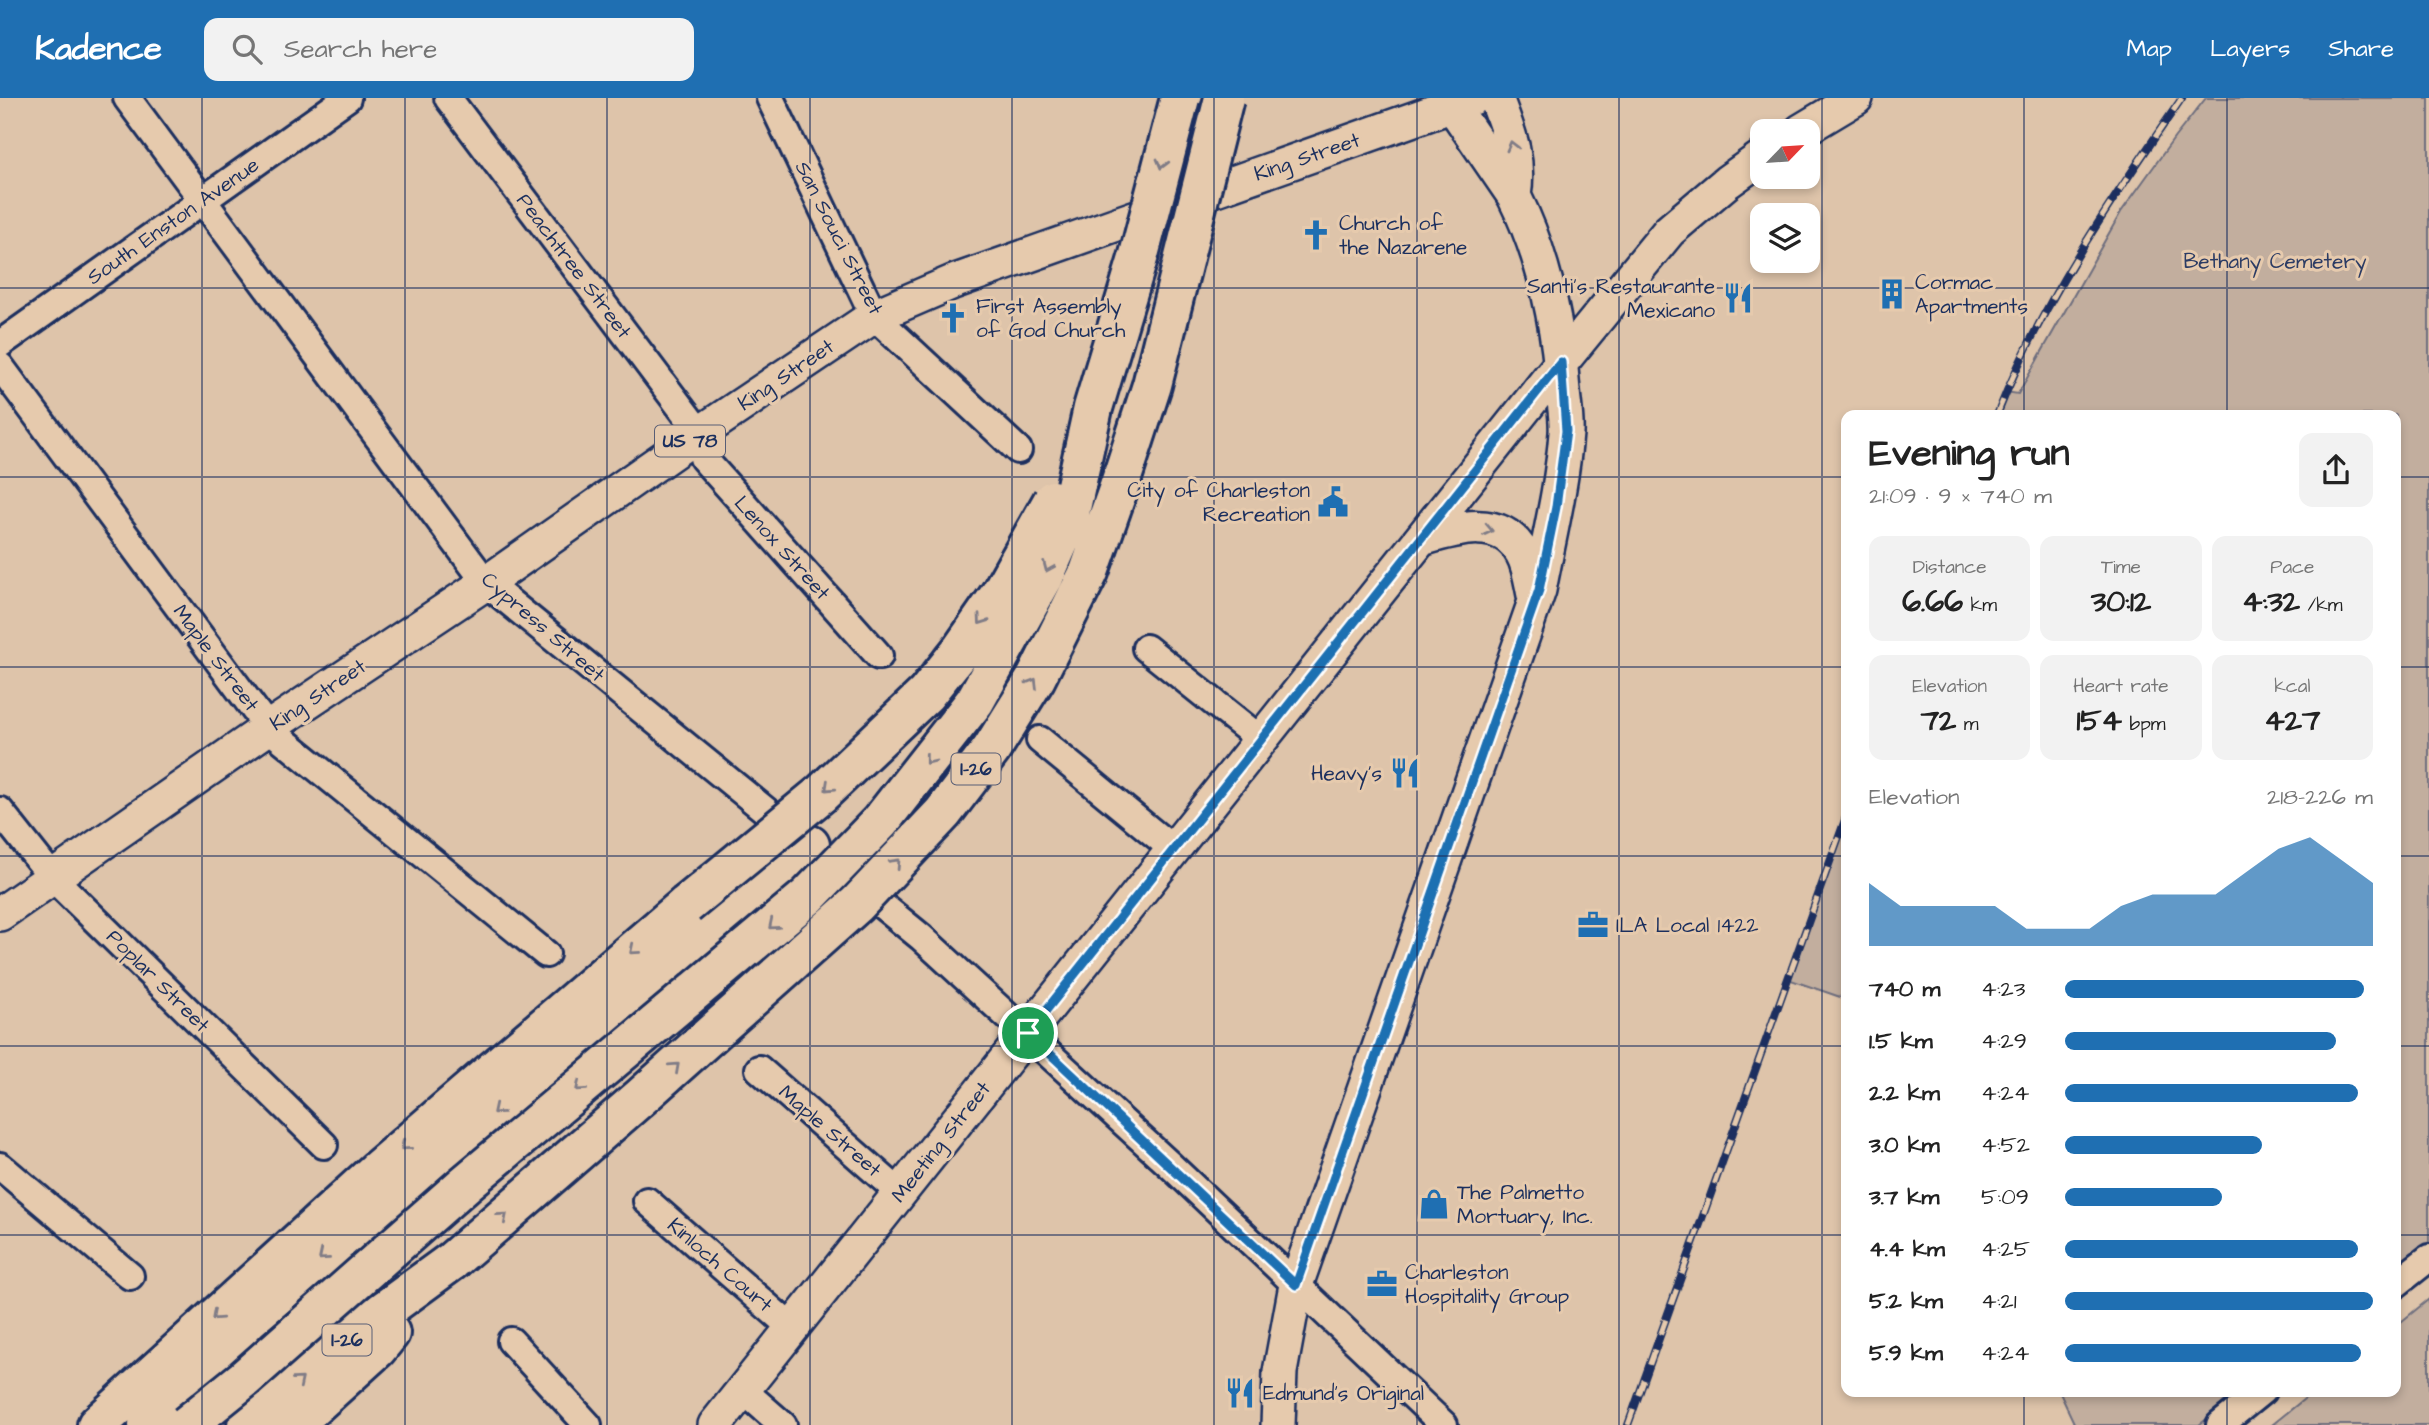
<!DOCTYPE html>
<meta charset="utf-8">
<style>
:root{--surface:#fff;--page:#f2f2f2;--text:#222;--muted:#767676;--accent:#1f6fb2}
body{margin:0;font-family:"Architects Daughter",sans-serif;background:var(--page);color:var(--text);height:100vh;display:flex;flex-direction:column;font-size:26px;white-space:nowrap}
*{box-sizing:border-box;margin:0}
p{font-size:23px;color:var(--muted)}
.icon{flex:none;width:38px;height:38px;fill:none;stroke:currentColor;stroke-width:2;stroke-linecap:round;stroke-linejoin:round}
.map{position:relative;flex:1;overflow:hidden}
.panel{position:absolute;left:1841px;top:312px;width:560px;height:987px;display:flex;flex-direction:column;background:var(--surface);border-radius:14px;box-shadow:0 4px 10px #0003}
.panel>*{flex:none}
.needle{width:46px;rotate:65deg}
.buttons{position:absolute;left:1750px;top:21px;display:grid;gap:14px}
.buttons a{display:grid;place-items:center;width:70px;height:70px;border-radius:14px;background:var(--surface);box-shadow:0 4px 10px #0003;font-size:35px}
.pin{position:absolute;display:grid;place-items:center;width:60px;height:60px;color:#fff;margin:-30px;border:4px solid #fff;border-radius:50%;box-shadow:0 2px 7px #0007}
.round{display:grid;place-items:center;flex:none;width:74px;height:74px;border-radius:14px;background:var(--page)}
.overview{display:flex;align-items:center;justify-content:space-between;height:119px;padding:0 28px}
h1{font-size:38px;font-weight:800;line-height:52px}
.stats{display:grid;grid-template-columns:repeat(3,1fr);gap:10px;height:119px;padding:7px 28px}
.stats div{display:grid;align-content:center;border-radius:14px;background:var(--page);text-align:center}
.stats b{font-size:30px;font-weight:800}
.stats small{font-size:19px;font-weight:400}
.stats p{font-size:19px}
.chart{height:196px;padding:14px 28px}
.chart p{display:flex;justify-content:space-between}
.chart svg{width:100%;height:126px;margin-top:7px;fill:var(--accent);opacity:.7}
ul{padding:0 28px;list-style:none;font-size:23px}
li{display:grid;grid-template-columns:112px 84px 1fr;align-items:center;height:52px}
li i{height:18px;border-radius:9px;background:var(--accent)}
header{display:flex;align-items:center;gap:42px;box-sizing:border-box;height:98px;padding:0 35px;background:var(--accent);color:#fff}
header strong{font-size:33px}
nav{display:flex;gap:38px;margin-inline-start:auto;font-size:24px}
.search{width:490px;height:63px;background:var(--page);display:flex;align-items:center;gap:18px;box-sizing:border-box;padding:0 24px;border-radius:14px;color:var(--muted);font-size:26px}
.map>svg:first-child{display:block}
.green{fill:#c2ae9e;stroke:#6e6e7e;stroke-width:2}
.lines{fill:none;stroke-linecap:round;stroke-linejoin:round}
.minor-casing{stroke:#1b2f5e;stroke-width:32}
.major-casing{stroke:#1b2f5e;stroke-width:38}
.highway-casing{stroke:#1b2f5e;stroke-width:44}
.minor{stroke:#e6caad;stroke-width:26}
.major{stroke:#e6caad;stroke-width:33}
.highway{stroke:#e6caad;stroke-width:38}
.rail-casing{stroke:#1b2f5e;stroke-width:8}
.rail{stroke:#e6caad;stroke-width:5;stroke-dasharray:16;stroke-linecap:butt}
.highway-bridge-casing{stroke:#1b2f5e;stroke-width:44;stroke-linecap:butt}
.highway-bridge{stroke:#e6caad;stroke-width:38}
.oneway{stroke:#807c86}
.route-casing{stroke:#fff;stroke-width:14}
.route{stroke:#1f6fb2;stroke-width:9}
.grid{fill:none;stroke:#1b2f5e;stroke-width:2;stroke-opacity:0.55}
.labels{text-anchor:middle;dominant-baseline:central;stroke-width:6;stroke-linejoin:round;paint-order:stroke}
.shield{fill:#e6caad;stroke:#585e76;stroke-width:2}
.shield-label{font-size:19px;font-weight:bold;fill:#1b2f5e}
.street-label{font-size:21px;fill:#1b2f5e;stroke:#e6caad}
.poi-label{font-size:21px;fill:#1b2f5e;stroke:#e6caad;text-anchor:start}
.park-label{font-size:21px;fill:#2c3c64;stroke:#e6caad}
</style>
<header>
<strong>Kadence</strong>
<div class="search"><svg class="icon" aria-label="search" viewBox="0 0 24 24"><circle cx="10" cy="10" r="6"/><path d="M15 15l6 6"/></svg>Search here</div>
<nav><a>Map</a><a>Layers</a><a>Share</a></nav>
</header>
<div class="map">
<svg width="2429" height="1327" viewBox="0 0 2429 1327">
<rect width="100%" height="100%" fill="#dec4aa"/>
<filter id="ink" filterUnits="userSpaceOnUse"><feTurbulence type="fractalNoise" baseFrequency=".0143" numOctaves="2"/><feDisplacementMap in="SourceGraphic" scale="14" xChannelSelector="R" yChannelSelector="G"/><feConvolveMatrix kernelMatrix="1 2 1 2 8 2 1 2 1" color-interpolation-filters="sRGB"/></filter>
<g filter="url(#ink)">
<path class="green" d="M2206 0H2429V1144L2396 1171V317H1997L2006 294 2018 296 2121 114 2175 39Z
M1846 719V901L1788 881Z
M2429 1201V1327H2272L2314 1293H2396V1228Z
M2059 1293H2242L2199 1327H2075Z"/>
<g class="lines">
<g class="minor-casing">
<path id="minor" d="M127 0 486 485 921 839 1170 1067 1444 1327
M448 0 700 335 703 360 879 558
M770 0 874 218 1018 352
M0 246 347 0
M0 268 268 630 546 856
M1146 550 1261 642
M1040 642 1174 752
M0 713 53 780 324 1047
M759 971 901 1096
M0 1068 130 1178
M647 1103 793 1231
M2396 1186 2429 1160
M511 1243 588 1327
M744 1293 783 1327
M2220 1327 2262 1293"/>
</g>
<g class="major-casing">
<path id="major" d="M1496 0C1509 35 1520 60 1514 98
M1801 33 1856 0
M1422 441C1455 431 1501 416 1522 455 1529 467 1531 483 1534 497
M0 816 268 630 486 485 700 335 874 218 953 184 1473 0
M715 1327 1561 265 1669 133 1727 84 1762 59
M1278 1327 1280 1274 1296 1187 1539 492C1549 440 1562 388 1566 335 1567 321 1564 306 1563 293 1558 226 1544 158 1514 98L1447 0"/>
</g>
<g class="highway-casing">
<path id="highway" d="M97 1327 376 1073 686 807
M148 1327 249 1221 810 747
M247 1327 363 1228 452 1163
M293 1327 377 1251 390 1235"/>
</g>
<use href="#minor" class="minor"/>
<use href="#major" class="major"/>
<use href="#highway" class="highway"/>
<g class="rail-casing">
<path id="rail" d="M1997 317C2042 202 2113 100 2182 0
M1628 1327 1846 719"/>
</g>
<use href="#rail" class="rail"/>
<g class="highway-bridge-casing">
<path id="highway-bridge" d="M686 807 821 696 926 596 961 552 1000 496 1053 402
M452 1163 641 999 857 806 943 715 991 652 1036 580 1089 474 1119 389 1152 287 1224 0
M187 1327 244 1281 465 1086 808 798 880 724 975 603 1044 479 1068 424 1093 310 1139 157 1180 0"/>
</g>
<use href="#highway-bridge" class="highway-bridge"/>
</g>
<defs><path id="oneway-chevron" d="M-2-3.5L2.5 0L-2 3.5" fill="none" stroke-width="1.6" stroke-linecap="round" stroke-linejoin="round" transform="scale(1.75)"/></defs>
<g class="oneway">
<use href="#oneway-chevron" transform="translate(1512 48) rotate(-104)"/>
<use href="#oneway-chevron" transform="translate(1162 66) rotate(105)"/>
<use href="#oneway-chevron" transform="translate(1488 432) rotate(12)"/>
<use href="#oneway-chevron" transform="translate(1048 469) rotate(113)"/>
<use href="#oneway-chevron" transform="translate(982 522) rotate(125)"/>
<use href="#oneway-chevron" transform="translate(1033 585) rotate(-59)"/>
<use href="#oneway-chevron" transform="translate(929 662) rotate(128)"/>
<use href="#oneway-chevron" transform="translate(829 689) rotate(137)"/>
<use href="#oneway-chevron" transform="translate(896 765) rotate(-47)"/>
<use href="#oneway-chevron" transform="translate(773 827) rotate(140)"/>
<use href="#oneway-chevron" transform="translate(634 852) rotate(140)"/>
<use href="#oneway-chevron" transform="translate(675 969) rotate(-42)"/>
<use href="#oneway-chevron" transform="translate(580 989) rotate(140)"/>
<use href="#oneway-chevron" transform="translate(497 1012) rotate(140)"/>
<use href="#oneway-chevron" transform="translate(405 1048) rotate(139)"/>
<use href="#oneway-chevron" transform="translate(503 1119) rotate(-41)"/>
<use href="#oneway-chevron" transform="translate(323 1158) rotate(140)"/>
<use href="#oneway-chevron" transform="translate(216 1218) rotate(138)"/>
<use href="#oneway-chevron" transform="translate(299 1283) rotate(-40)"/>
</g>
</g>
<g class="lines" filter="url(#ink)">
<g class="route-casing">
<path id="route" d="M1561 264 1566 333 1556 409 1539 492 1296 1187 1028 935Z"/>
</g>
<use href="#route" class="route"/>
</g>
<path class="grid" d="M202 0V1327M405 0V1327M607 0V1327M810 0V1327M1012 0V1327M1214 0V1327M1417 0V1327M1619 0V1327M1822 0V1327M2024 0V317M2227 0V317M0 190H2429M0 379H1846M2396 379H2429M0 569H1846M2396 569H2429M0 758H1846M2396 758H2429M0 948H1846M2396 948H2429M0 1137H1846M2396 1137H2429M2024 1293V1327M2227 1293V1327"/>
<defs>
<g id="church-bare" transform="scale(2.415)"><path d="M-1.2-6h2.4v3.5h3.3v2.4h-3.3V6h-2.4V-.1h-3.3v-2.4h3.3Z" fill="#1f6fb2" stroke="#e6caad" stroke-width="2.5" paint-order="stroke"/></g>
<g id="building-bare" transform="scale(2.415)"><path d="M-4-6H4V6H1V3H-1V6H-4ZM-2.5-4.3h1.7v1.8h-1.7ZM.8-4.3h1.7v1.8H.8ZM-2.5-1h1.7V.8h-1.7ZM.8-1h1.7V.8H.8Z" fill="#1f6fb2" stroke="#e6caad" stroke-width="2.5" paint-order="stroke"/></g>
<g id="restaurant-bare" transform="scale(2.415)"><path d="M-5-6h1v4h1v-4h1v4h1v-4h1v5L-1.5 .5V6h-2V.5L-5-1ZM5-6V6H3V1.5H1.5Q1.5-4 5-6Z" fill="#1f6fb2" stroke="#e6caad" stroke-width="2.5" paint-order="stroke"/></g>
<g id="civic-bare" transform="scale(2.415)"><path d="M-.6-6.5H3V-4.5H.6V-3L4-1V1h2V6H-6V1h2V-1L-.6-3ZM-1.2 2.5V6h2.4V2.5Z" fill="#1f6fb2" stroke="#e6caad" stroke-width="2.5" paint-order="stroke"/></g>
<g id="office-bare" transform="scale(2.415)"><path d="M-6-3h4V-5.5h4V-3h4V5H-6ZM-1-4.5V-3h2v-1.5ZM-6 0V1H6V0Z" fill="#1f6fb2" stroke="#e6caad" stroke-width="2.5" paint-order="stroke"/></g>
<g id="shop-bare" transform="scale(2.415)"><path d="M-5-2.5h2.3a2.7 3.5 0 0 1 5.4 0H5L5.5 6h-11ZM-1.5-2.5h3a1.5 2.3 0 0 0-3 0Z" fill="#1f6fb2" stroke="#e6caad" stroke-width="2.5" paint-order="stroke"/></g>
</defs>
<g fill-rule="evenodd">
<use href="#church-bare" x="1316" y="137"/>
<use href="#building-bare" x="1892" y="196"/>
<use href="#restaurant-bare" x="1738" y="200"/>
<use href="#church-bare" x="953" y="220"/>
<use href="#civic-bare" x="1333" y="404"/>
<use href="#restaurant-bare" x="1405" y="675"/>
<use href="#office-bare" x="1593" y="827"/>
<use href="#shop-bare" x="1434" y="1106"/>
<use href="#office-bare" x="1382" y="1186"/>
<use href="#restaurant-bare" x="1240" y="1295"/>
</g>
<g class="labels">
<g class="shield">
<rect x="655" y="327.5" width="70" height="31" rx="5"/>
<rect x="951.5" y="655.5" width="49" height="31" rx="5"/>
<rect x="322.5" y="1226.5" width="49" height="31" rx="5"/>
</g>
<g class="shield-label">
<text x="690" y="343">US 78</text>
<text x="976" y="671">I-26</text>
<text x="347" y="1242">I-26</text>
</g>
<g class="street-label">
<text transform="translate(1307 59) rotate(-19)">King Street</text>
<text transform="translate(173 123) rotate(-35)">South Enston Avenue</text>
<text transform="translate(839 140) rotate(63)">San Souci Street</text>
<text transform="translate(574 168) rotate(53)">Peachtree Street</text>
<text transform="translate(786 277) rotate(-34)">King Street</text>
<text transform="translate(782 450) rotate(48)">Lenox Street</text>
<text transform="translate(543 529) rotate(41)">Cypress Street</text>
<text transform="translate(216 560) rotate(53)">Maple Street</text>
<text transform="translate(318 597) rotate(-34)">King Street</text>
<text transform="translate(158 883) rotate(45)">Poplar Street</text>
<text transform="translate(830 1033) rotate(41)">Maple Street</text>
<text transform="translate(941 1044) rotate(-52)">Meeting Street</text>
<text transform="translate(720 1167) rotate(41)">Kinloch Court</text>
</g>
<g class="poi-label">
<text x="1339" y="125">Church of<tspan x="1339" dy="24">the Nazarene</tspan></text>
<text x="1915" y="184">Cormac<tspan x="1915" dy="24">Apartments</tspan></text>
<text x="1715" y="188" text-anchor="end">Santi's Restaurante<tspan x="1715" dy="24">Mexicano</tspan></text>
<text x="976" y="208">First Assembly<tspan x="976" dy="24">of God Church</tspan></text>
<text x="1310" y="392" text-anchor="end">City of Charleston<tspan x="1310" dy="24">Recreation</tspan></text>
<text x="1382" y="675" text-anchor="end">Heavy's</text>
<text x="1616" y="827">ILA Local 1422</text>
<text x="1457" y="1094">The Palmetto<tspan x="1457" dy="24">Mortuary, Inc.</tspan></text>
<text x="1405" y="1174">Charleston<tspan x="1405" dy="24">Hospitality Group</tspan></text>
<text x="1263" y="1295">Edmund's Original</text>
</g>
<g class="park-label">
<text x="2275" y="163">Bethany Cemetery</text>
</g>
</g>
</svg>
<div class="buttons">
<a><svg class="needle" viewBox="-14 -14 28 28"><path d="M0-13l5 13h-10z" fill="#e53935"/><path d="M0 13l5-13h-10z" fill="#767676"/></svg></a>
<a><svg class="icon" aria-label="layers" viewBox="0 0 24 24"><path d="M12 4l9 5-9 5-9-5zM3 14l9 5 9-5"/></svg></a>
</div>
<div class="pin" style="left:1028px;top:935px;background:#1e9e55"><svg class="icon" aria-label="arrive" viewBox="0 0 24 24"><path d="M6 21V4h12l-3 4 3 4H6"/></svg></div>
<section class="panel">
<div class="overview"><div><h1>Evening run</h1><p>21:09 · 9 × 740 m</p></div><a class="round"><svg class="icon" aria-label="share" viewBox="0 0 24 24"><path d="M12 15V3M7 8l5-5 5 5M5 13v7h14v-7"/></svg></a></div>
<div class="stats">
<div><p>Distance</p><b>6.66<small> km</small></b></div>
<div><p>Time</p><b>30:12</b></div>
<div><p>Pace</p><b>4:32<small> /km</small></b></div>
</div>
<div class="stats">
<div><p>Elevation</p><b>72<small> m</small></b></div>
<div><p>Heart rate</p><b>154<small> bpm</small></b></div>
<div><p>kcal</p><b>427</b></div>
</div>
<div class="chart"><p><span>Elevation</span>218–226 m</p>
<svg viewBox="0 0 160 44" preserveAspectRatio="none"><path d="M0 44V22L10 30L20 30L30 30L40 30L50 38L60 38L70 38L80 30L90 26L100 26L110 26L120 18L130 10L140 6L150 14L160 22V44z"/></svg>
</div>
<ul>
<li><b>740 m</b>4:23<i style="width:97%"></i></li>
<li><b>1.5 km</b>4:29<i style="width:88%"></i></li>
<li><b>2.2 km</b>4:24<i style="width:95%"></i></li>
<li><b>3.0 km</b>4:52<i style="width:64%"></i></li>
<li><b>3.7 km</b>5:09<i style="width:51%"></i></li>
<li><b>4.4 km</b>4:25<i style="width:95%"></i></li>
<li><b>5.2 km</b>4:21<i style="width:100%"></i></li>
<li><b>5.9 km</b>4:24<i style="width:96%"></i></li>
</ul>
</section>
</div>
